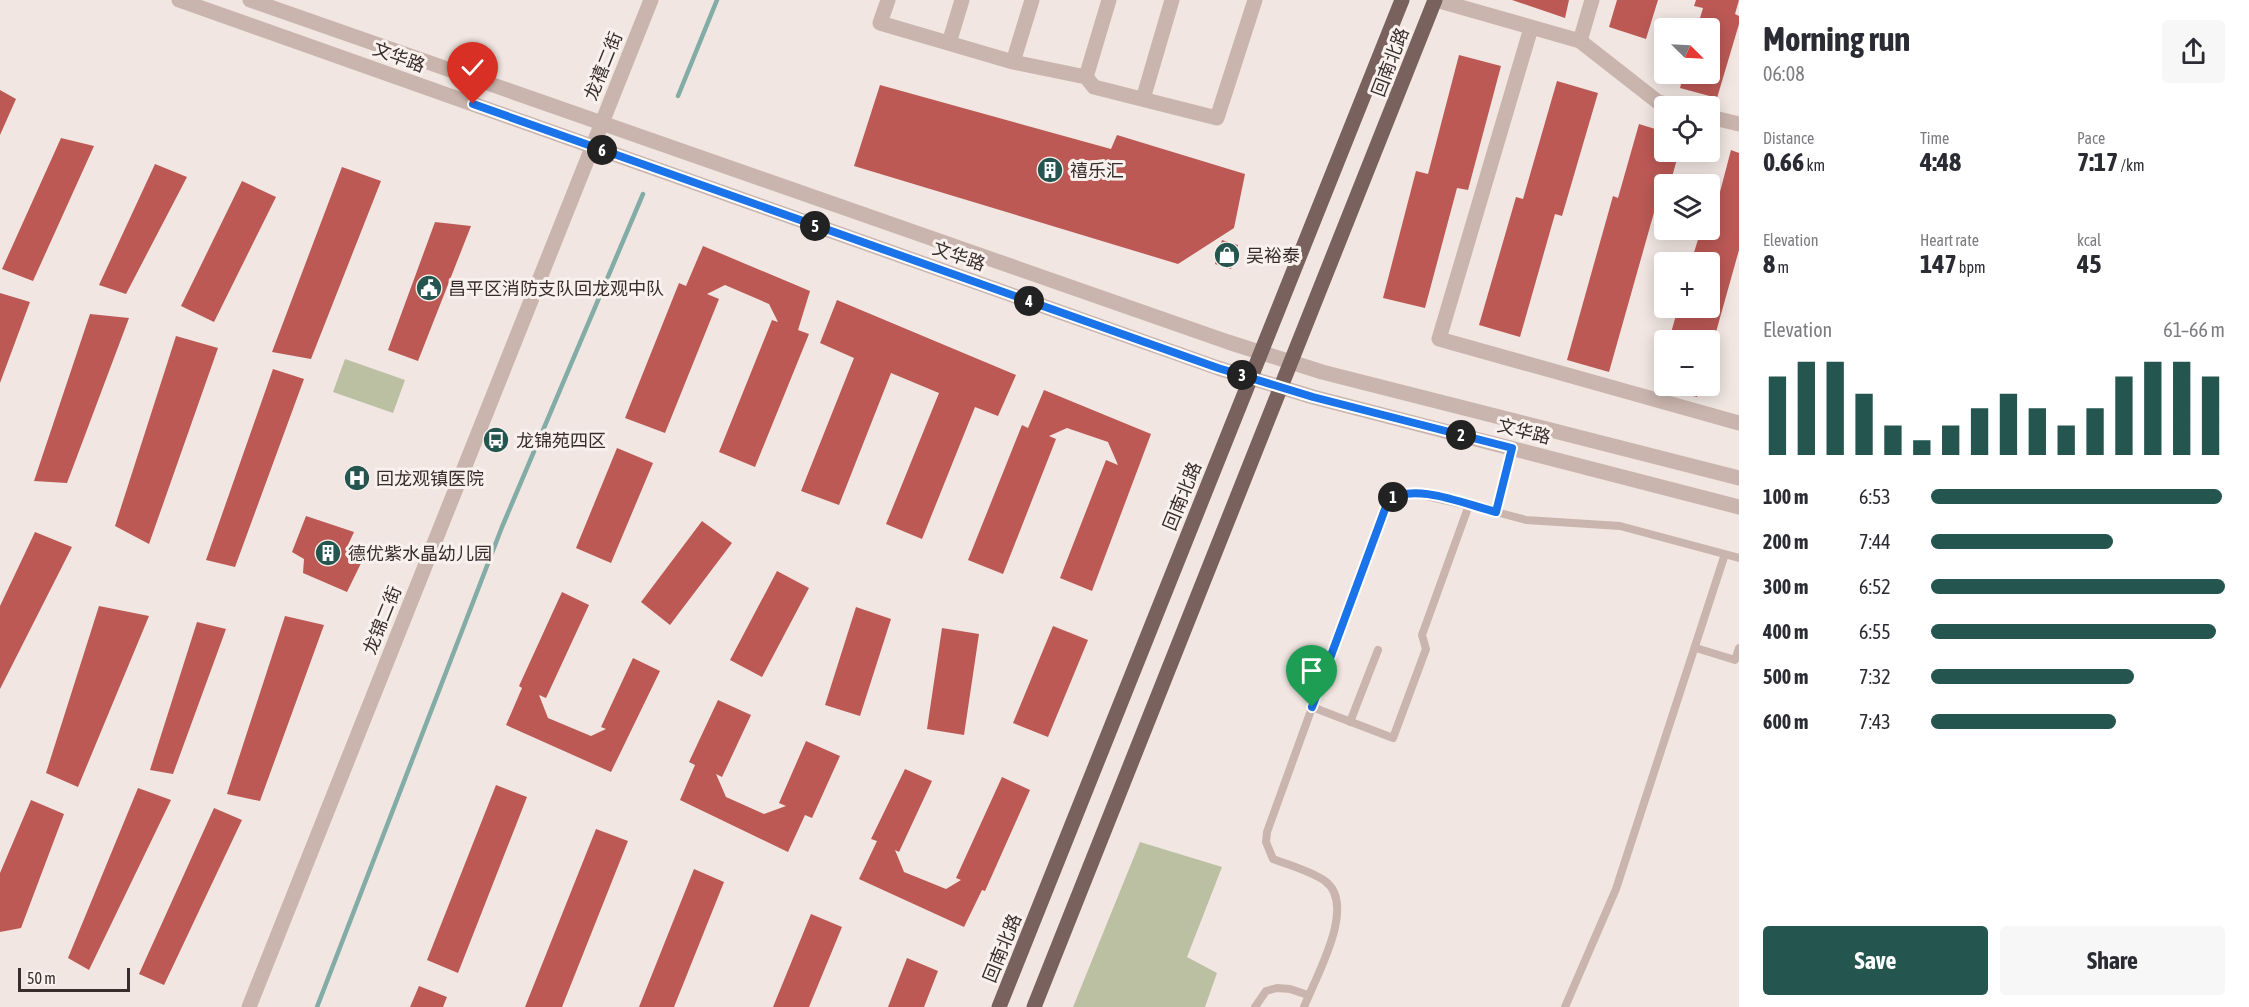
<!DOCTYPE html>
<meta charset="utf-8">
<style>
:root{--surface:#fff;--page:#f7f7f7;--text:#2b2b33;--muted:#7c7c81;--accent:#24564f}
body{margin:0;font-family:"Asap Condensed","Noto Sans SC",sans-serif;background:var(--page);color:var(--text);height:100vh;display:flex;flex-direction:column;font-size:22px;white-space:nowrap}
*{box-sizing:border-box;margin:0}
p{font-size:20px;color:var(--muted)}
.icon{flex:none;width:33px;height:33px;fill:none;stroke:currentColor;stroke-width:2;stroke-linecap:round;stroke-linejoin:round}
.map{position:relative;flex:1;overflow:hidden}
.panel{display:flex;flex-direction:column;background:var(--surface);width:510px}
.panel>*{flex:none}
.needle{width:39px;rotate:114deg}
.fabs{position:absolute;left:1654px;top:18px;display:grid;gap:12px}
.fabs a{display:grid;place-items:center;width:66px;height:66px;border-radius:6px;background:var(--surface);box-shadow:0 3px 15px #0003;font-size:30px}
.scale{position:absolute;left:18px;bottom:15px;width:112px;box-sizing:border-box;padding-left:6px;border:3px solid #382d2b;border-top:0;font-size:16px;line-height:21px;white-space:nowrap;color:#382d2b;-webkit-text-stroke:4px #f9f1ed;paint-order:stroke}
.pin{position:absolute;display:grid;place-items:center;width:51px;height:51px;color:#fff;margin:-62px -26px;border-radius:50% 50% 50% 0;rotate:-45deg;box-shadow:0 0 6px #0007}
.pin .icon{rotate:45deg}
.km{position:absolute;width:30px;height:30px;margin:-15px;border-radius:50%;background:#222;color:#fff;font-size:16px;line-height:30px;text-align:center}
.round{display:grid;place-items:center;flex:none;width:63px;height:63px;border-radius:6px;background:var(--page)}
.headline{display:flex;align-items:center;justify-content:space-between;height:102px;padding:0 24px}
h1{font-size:33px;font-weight:700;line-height:45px}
.metrics{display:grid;grid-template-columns:repeat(3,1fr);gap:9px;height:102px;padding:6px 24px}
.metrics div{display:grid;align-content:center}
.metrics b{font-size:26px;font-weight:700}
.metrics small{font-size:16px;font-weight:400}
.metrics p{font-size:16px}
.chart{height:168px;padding:12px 24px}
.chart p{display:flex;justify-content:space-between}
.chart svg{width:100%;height:108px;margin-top:6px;stroke:var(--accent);stroke-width:6}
.cta{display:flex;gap:12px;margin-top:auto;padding:12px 24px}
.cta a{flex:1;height:69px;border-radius:6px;background:var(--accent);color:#fff;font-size:24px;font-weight:700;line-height:69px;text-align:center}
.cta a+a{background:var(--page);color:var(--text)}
ul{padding:0 24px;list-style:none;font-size:20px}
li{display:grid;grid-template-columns:96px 72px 1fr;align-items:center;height:45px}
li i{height:15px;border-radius:8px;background:var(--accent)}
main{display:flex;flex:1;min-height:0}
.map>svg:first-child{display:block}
.green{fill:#bcc0a2}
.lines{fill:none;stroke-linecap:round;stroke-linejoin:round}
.stream{stroke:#82aca5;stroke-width:4.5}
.building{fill:#bc5955}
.service{stroke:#c9b5ae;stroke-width:8}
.minor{stroke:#c9b5ae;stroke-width:15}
.tertiary{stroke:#c9b5ae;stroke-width:15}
.primary{stroke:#79625e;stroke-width:15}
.route-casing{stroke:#fff;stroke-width:12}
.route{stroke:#1a73e8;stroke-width:8}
.labels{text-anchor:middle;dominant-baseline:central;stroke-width:6;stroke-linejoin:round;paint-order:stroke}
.street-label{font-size:18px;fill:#382d2b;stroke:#f9f1ed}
.poi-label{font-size:18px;fill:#382d2b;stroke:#f9f1ed;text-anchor:start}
</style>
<main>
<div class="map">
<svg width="1739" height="1007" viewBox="0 0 1739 1007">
<rect width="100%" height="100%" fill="#f1e6e1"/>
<path class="green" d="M345 359 405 380 393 413 333 392Z
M1140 842 1222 867 1187 957 1217 973 1205 1007H1073Z"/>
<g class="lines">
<path class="stream" d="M678 96 717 0
M317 1007 502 527 643 194"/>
</g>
<path class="building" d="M1512 0H1569L1565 18Z
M1617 0H1658L1646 39 1609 27Z
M1696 0H1739L1735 14 1739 16V24L1717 98 1680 88 1684 74H1710V28H1697L1703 8 1694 6Z
M1459 55 1501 66 1468 190 1457 188 1425 308 1383 298 1416 171 1428 174Z
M1557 81 1598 93 1562 216 1555 214 1520 337 1479 325 1516 197 1523 199Z
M880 85 1111 149 1117 135 1245 174 1234 228 1178 264 854 166Z
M0 90 16 99 0 135Z
M1639 124 1665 132V152H1679L1670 184H1665L1662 211 1655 209 1609 372 1567 360 1613 196 1618 198Z
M61 138 94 146 33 281 2 269Z
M1731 150 1739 153V250L1711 350 1710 340H1669L1678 308H1710V262H1691L1701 230H1710Z
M155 164 187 177 126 294 99 285Z
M342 167 381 181 311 359 272 352Z
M242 181 276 197 214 322 181 306Z
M435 222 471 226 418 361 388 350Z
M1222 240 1238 245 1231 269 1215 264Z
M703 246 810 291 798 330 809 334 755 467 719 452 772 320 778 322 769 304 725 285 707 294 719 299 665 433 625 418 679 283 686 286Z
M0 293 30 302 0 383Z
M837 300 1016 375 998 416 975 407 922 539 886 524 939 393 891 373 839 505 801 491 854 358 820 343Z
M90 314 129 318 67 483 34 481Z
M176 336 218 348 149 544 115 526Z
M1664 356 1665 386H1700L1697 397 1656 385Z
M273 369 304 379 235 567 206 560Z
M1044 390 1151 434 1092 591 1060 578 1106 460 1118 465 1108 442 1067 428 1049 436 1056 439 1003 574 968 560 1022 425 1028 428Z
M617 448 653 463 611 563 576 548Z
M306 516 354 532 348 545 365 555 347 592 303 573 304 559 292 552Z
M702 521 732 543 670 625 641 602Z
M35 532 72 547 0 689V606Z
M777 571 809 588 762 677 730 660Z
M562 592 589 605 546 698 539 695 548 718 591 736 606 729 601 727 633 658 660 671 611 772 506 725 522 688 519 686Z
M99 606 149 616 78 787 46 773Z
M856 607 891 619 860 716 825 705Z
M285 616 324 625 260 801 227 794Z
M197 622 226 629 173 774 150 770Z
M1053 626 1088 640 1048 737 1013 723Z
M942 628 979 634 964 735 927 729Z
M718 700 751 715 722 777 716 774 726 797 764 814 786 806 779 803 806 741 840 756 812 818 805 815 788 852 680 800 695 765 689 762Z
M905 769 932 781 899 852 895 850 904 872 946 889 961 880 956 878 1002 777 1030 790 985 891 982 890 964 927 859 879 877 841 871 839Z
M496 785 527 797 458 973 427 960Z
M138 788 171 800 89 970 68 958Z
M31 800 64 814 21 928 0 932V873Z
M214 808 242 820 164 985 139 974Z
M596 829 628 841 562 1007H525Z
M694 869 724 882 674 1007H639Z
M811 914 842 927 809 1007H773Z
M907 958 938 971 924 1007H888Z
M419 986 447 997 443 1007H410Z"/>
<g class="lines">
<path class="service" d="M1496 512 1526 520 1620 526 1739 558
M1696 648 1735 660 1739 648
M1312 707 1393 738 1426 649 1422 635 1469 505
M1350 722 1378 650
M1255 1007 1266 991 1277 988 1290 989 1308 995
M1304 1007C1315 978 1358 905 1325 881 1311 871 1289 865 1273 859L1266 842 1267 832 1382 514C1388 500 1393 494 1409 492L1496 512 1512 448
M1565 1007 1616 889 1725 554"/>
<path class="minor" d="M888 0 880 23 1013 62 1086 77
M1109 0 1086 77 1094 87 1217 118 1255 0
M1436 0 1580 41 1658 102 1673 106
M1531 28 1439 339 1739 423
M1580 41 1592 0
M949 43 962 0
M1013 62 1032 0
M1143 99 1172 0
M1710 117 1739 124"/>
<path class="tertiary" d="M179 0 1218 368 1313 397 1739 507
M250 0 1228 342 1322 372 1739 478
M249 1007 651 0"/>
<path class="primary" d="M999 1007 1402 0
M1034 1007 1435 0"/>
</g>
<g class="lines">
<g class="route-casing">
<path id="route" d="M473 104 1218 368 1313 397 1512 448 1496 512C1467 505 1413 481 1388 501L1312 707"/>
</g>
<use href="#route" class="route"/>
</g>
<defs>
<g id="building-disc" transform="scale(1.35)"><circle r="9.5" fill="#24564f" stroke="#f9f1ed"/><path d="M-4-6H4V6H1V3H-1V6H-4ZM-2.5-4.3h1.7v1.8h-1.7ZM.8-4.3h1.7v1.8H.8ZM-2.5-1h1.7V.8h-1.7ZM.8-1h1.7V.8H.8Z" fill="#fff"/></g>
<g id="shop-disc" transform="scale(1.35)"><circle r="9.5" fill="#24564f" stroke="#f9f1ed"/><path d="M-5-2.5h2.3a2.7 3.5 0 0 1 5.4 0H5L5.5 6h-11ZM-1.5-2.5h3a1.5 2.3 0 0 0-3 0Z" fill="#fff"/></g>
<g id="civic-disc" transform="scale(1.35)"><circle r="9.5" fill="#24564f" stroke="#f9f1ed"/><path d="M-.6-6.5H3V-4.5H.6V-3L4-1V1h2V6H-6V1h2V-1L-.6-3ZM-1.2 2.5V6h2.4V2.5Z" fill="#fff"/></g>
<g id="bus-disc" transform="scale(1.35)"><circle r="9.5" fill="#24564f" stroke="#f9f1ed"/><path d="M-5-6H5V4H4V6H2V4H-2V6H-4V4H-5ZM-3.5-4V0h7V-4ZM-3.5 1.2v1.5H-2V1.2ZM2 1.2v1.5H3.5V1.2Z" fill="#fff"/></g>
<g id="hospital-disc" transform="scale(1.35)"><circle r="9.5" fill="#24564f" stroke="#f9f1ed"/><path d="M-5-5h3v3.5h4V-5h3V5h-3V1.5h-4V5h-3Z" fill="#fff"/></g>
</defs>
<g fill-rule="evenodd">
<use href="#building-disc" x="1050" y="170"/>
<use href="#shop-disc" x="1227" y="255"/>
<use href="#civic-disc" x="429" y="288"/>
<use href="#bus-disc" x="496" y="440"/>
<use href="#hospital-disc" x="357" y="478"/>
<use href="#building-disc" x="328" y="553"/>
</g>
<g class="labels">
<g class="street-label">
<text transform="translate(399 57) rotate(20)">文华路</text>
<text transform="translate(1390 62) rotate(-69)">回南北路</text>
<text transform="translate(603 66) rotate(-68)">龙禧二街</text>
<text transform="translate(959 256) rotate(19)">文华路</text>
<text transform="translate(1524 431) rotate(14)">文华路</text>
<text transform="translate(1182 496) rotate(-68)">回南北路</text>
<text transform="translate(382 620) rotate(-68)">龙锦二街</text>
<text transform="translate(1002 948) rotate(-68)">回南北路</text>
</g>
<g class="poi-label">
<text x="1070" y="170">禧乐汇</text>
<text x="1246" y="255">吴裕泰</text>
<text x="448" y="288">昌平区消防支队回龙观中队</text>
<text x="516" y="440">龙锦苑四区</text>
<text x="376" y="478">回龙观镇医院</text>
<text x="348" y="553">德优紫水晶幼儿园</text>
</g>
</g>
</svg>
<div class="fabs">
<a><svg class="needle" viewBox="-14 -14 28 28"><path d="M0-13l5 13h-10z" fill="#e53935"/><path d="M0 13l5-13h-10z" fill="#7c7c81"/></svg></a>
<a><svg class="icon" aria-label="locate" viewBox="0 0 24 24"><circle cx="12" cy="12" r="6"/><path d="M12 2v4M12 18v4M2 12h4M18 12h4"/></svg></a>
<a><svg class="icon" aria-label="layers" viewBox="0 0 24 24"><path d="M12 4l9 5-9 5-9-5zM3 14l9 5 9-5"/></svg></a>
<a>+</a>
<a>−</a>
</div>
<div class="scale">50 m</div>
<div class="pin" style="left:1312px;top:707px;background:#1e9e55"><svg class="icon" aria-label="arrive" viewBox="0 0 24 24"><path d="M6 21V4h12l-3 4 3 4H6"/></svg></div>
<div class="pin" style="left:473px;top:104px;background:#d93025"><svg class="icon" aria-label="check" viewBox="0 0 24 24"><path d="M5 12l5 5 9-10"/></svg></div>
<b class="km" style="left:1393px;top:497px">1</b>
<b class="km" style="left:1461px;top:435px">2</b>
<b class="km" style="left:1242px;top:375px">3</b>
<b class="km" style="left:1029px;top:301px">4</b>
<b class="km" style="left:815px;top:226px">5</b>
<b class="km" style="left:602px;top:150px">6</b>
</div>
<section class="panel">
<div class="headline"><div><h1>Morning run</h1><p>06:08</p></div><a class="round"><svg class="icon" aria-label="share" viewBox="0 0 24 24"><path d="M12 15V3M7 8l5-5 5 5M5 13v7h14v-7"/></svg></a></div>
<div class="metrics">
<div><p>Distance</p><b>0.66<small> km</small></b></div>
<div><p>Time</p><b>4:48</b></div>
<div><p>Pace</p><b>7:17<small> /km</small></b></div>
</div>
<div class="metrics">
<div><p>Elevation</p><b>8<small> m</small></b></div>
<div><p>Heart rate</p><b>147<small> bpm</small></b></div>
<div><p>kcal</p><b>45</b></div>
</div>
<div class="chart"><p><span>Elevation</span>61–66 m</p>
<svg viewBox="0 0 160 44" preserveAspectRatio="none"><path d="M5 44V12M15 44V6M25 44V6M35 44V19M45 44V32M55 44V38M65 44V32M75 44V25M85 44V19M95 44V25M105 44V32M115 44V25M125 44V12M135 44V6M145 44V6M155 44V12"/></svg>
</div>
<ul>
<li><b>100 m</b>6:53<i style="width:99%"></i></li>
<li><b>200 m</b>7:44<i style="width:62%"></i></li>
<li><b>300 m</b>6:52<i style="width:100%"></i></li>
<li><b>400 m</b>6:55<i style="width:97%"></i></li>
<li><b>500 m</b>7:32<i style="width:69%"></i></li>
<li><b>600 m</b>7:43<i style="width:63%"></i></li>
</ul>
<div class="cta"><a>Save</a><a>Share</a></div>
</section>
</main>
